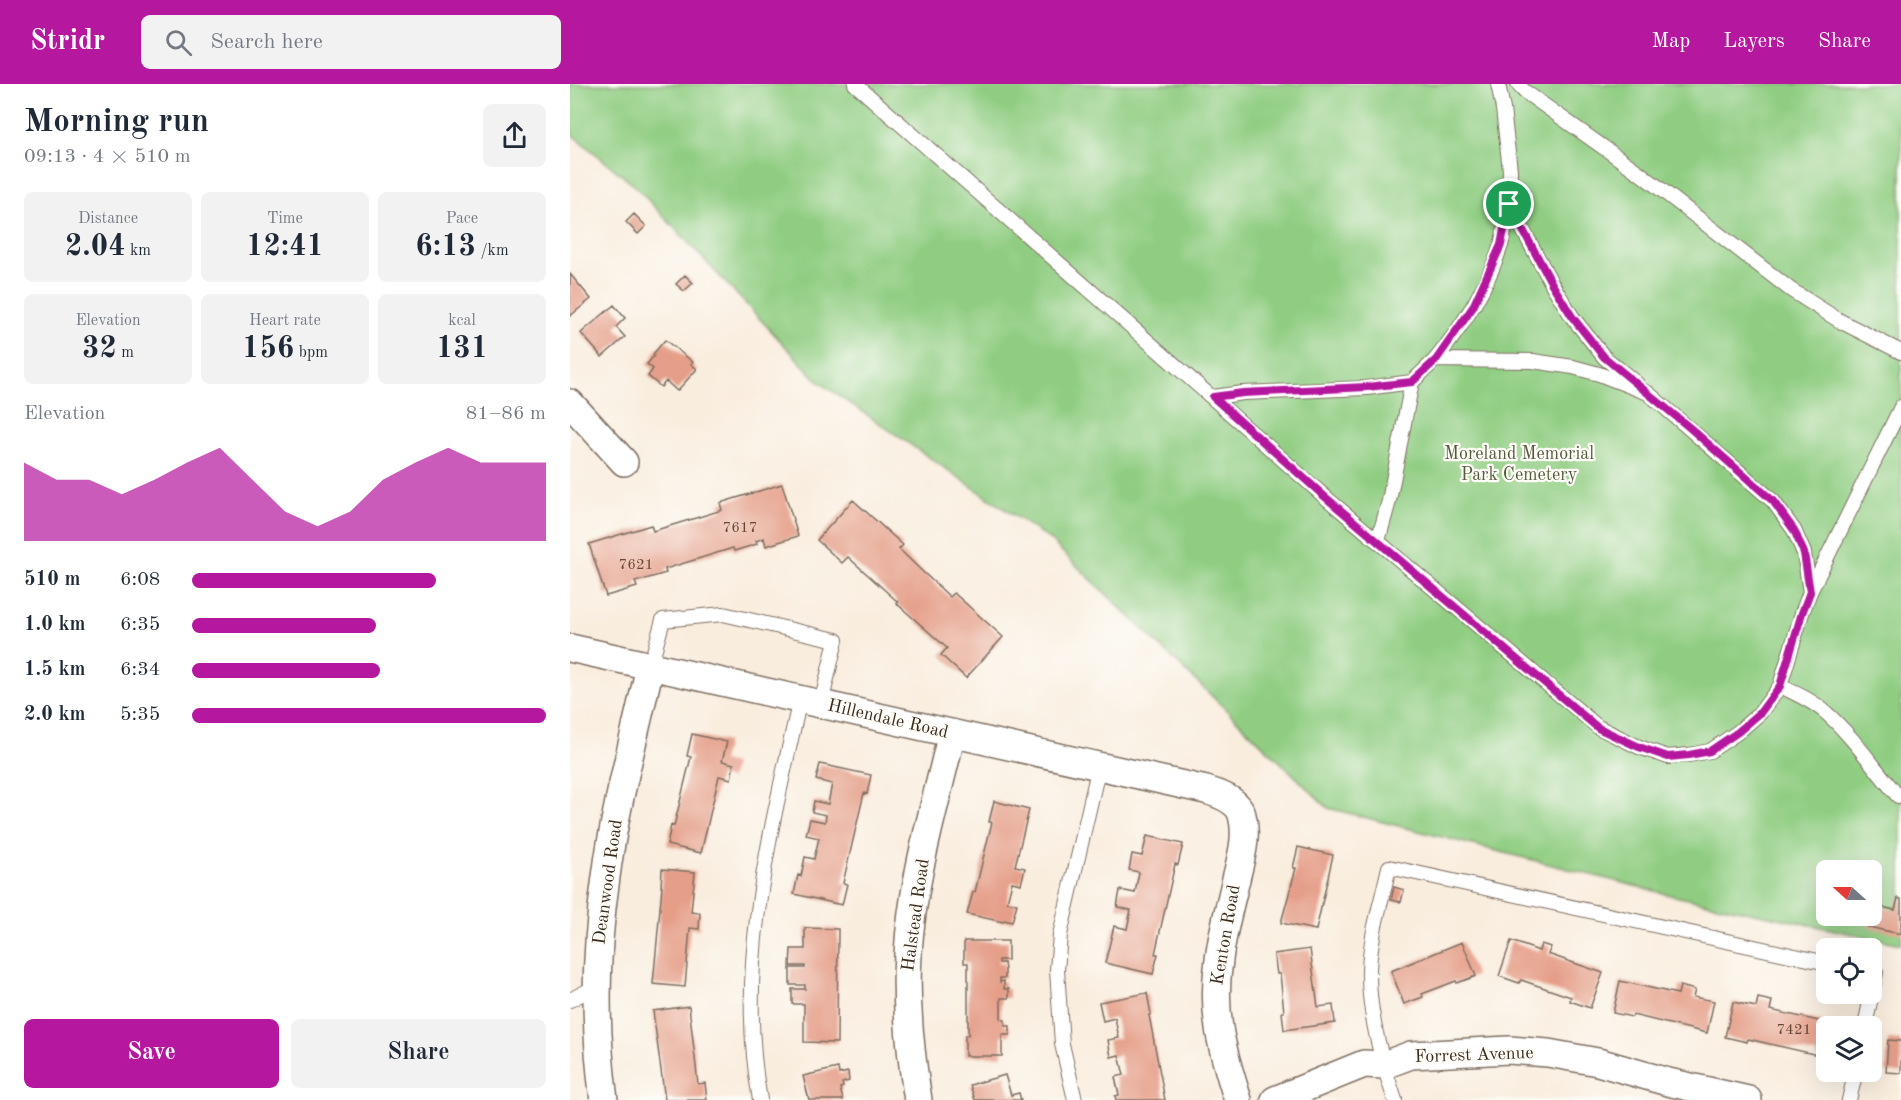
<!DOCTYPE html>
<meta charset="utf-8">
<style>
:root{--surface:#fff;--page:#f2f2f3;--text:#1f2937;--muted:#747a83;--accent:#b5179e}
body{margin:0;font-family:"Old Standard TT",serif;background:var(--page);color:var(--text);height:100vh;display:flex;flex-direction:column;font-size:22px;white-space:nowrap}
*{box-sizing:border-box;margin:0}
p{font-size:20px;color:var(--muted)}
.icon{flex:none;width:33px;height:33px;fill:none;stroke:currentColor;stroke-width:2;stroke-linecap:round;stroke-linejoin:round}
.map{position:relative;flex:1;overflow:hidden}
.side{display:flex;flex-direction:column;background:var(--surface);width:570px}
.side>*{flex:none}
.needle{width:39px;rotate:291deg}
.fabs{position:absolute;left:1246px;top:776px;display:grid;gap:12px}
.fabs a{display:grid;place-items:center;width:66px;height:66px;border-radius:9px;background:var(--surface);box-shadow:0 6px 24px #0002;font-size:30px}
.pin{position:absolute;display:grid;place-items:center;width:51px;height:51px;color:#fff;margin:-26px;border:3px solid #fff;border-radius:50%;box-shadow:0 2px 6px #0007}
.round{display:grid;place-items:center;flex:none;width:63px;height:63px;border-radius:9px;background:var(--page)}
.summary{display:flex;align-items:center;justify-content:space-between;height:102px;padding:0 24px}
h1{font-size:33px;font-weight:800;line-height:45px}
.stats{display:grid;grid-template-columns:repeat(3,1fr);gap:9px;height:102px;padding:6px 24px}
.stats div{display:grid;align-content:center;border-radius:9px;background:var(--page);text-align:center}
.stats b{font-size:30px;font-weight:800}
.stats small{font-size:16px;font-weight:400}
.stats p{font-size:16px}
.chart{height:168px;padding:12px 24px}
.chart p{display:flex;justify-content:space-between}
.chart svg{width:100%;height:108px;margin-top:6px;fill:var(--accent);opacity:.7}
.cta{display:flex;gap:12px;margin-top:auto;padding:12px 24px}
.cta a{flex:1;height:69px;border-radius:9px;background:var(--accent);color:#fff;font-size:24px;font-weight:800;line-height:69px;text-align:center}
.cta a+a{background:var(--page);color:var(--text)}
ul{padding:0 24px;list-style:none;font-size:20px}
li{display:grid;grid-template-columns:96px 72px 1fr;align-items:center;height:45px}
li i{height:15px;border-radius:8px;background:var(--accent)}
header{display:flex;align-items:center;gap:36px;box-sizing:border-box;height:84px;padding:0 30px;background:var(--accent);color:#fff}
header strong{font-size:28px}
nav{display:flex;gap:33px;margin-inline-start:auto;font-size:21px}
.search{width:420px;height:54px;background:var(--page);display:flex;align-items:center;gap:15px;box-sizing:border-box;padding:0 21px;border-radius:9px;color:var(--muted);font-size:22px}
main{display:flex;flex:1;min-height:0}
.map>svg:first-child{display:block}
.green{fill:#90cd82;stroke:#667c50;stroke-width:1.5;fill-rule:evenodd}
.building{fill:#e59f89}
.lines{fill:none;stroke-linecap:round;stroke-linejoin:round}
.service-casing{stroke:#7e6e61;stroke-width:16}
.minor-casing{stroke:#7e6e61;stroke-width:30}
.service{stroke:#fff;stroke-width:14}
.minor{stroke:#fff;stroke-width:27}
.route-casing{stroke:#fff;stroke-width:12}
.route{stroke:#b5179e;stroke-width:8}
.labels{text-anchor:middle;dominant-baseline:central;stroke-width:4.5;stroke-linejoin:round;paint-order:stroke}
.number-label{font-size:15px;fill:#664739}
.park-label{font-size:18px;fill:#545b3c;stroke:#fdfcf7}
.street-label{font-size:18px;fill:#3b2a1e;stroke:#fdfcf7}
</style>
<header>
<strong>Stridr</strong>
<div class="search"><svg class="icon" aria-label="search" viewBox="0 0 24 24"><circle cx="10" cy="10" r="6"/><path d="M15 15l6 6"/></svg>Search here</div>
<nav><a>Map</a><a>Layers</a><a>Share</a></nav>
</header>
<main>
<section class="side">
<div class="summary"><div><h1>Morning run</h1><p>09:13 · 4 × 510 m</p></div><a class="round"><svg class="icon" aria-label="share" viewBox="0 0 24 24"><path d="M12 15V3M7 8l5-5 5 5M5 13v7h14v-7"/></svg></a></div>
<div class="stats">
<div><p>Distance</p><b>2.04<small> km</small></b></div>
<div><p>Time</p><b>12:41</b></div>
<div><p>Pace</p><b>6:13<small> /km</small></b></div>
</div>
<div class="stats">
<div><p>Elevation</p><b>32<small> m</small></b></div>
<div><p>Heart rate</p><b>156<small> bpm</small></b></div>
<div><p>kcal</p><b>131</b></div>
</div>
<div class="chart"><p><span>Elevation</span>81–86 m</p>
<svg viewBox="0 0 160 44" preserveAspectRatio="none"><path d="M0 44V12L10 19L20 19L30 25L40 19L50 12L60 6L70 19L80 32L90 38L100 32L110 19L120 12L130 6L140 12L150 12L160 12V44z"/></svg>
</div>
<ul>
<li><b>510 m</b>6:08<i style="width:69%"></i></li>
<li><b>1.0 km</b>6:35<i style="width:52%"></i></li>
<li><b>1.5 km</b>6:34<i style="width:53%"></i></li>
<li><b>2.0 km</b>5:35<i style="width:100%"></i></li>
</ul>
<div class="cta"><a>Save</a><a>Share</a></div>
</section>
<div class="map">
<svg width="1331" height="1016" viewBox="0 0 1331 1016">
<rect width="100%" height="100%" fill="#fdfcf7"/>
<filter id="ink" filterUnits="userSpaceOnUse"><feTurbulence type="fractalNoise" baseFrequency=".0167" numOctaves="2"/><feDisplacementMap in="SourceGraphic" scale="12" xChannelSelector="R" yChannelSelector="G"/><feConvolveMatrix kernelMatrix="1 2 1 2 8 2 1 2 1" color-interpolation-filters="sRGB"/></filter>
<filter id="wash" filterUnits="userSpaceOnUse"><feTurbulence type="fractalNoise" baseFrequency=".008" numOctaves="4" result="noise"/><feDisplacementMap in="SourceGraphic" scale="24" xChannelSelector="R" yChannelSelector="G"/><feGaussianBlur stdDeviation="1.35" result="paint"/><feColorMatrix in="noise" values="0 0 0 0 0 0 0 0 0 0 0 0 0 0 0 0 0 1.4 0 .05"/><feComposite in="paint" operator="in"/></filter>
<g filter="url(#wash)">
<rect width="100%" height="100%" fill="#f9edde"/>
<path class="green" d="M0 0H1331V860L1104 812 758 724 480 456 249 298 65 102 0 49ZM1257 786H1302V831H1257Z"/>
<g id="blocks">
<path class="building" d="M64 130 76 142 68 150 56 138Z
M0 190 21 215 0 232Z
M115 191 123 199 114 207 106 200Z
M44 221 55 234 46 243 55 253 32 273 11 249Z
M95 256 123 278 121 280 127 285 107 307 96 297 91 303 78 292 83 285 77 280 84 272 83 270Z
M212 400 228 452 196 462 194 454 186 457 187 460 164 467 163 464 95 485 96 489 65 498 67 503 36 512 19 460 81 441 83 447 152 426 150 419Z
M283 416 333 461 329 465 355 490 380 513 384 509 433 553 396 594 371 571 377 564 326 519 328 518 278 473 272 479 247 456Z
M122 650 157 658 152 677 164 680 161 695 149 692 131 769 97 761 101 741 104 742 121 673 117 672Z
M250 680 301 691 297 710 294 709 273 799 277 800 272 821 224 810 228 791 231 792 235 773 244 775 249 754 236 751 240 735 255 738 256 731 242 728 244 717 258 720 262 700 246 696Z
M424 717 459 726 445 782 455 784 451 800 442 798 437 818 447 820 442 838 434 836 433 838 397 830 403 808H405L422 738H419Z
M577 752 613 760 608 781 605 780 585 870H588L583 890 535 879 544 842 557 845 561 826 547 823 550 806 565 809 569 788 559 786 562 770 572 772Z
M728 763 763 771 746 846 711 839 726 784H723Z
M92 785 125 788 121 828 130 829 129 845 120 844 115 903 83 900 92 803H91Z
M824 803 834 806 831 818 821 816Z
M1328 814 1331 815V850L1298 843 1303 821 1325 826Z
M235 844 268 845 267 959 234 958V920H222V905H235V901H220V884H235V882H220L221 865H235Z
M394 857H438V876H429V879H434L435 886V894H430V898L434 897V905H439V914H431V935L435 936V942H440V951H432V972H395V951H398V879H394Z
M941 857 969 867 971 860 981 863 978 870 1033 889 1020 924 1000 917 1001 913 951 896 949 899 929 892Z
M892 858 906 892 887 899 886 897 852 910 853 913 834 920 821 887Z
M740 865 748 923 763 921 765 939 714 946 712 928H714L710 890H707L704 870Z
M1050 897 1108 910 1110 902 1125 906 1123 913 1144 917 1137 949 1063 931 1062 933 1043 929Z
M577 909 581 930 579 931 595 1016H546L545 1012 549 1011 545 993 554 991 549 971 541 973 538 956 549 954 545 934 533 937 529 918Z
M1188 914 1202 917 1200 926 1267 941 1257 942V976L1247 974 1248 971 1178 955 1177 958 1155 953 1163 918 1186 923Z
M119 922 128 1000 135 999 137 1016H95L83 927Z
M1318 956 1331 957V989L1316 988Z
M268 984 269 990 278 988 279 997 272 999 273 1003 270 1004 273 1016H239L233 992Z
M435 991 441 1011 449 1009 451 1016H405L400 1001Z"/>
</g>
</g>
<g filter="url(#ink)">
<use href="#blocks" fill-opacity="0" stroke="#7e6e61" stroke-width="1.5"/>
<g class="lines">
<g class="service-casing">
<path id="service" d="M285 0 754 412 1028 643 1069 663 1098 673 1119 671 1140 667 1168 648 1190 629 1210 602 1232 529 1240 508 1234 469 1224 446 1203 417 1078 309 1029 290 1003 283 963 277 865 276 842 298 797 304 673 309 643 313
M928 0 933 25 940 86 939 120 982 200 1003 234 1034 273 1067 300
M948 0 954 7 1071 90 1221 206 1270 237 1331 268
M865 276C893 242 917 204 931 161 935 148 936 133 939 120
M808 457 819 417 842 298
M1240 508 1331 323
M80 582 93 536 153 530 266 556 251 620
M1210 602C1225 609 1241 616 1254 627 1282 651 1304 684 1328 712
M0 916 27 902
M1295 942 1306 889H1302
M190 1016C165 881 201 746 230 615
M505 1016 492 960 487 886 490 851 529 682
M825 1016C812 978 798 927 799 886 800 852 812 816 819 783L1257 879
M1279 1016 1286 987"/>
</g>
<g class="minor-casing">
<path id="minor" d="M0 319 54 378
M0 564 636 706C649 710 668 716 672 731 678 752 671 774 666 795 660 821 652 849 649 876 641 929 652 966 668 1016
M34 1016C24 942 25 867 36 793 45 722 65 652 80 582
M348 1016C340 967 335 919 338 870 342 796 365 722 382 649
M705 1016 794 980 814 981 841 971 939 966 978 969 1028 978 1098 998 1178 1016"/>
</g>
<use href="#service" class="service"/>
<use href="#minor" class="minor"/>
</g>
</g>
<g class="lines" filter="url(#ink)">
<g class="route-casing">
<path id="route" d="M939 120 982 200 1003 234 1034 273 1120 344 1203 417 1224 446 1234 469 1240 508 1232 529 1210 602 1190 629 1168 648 1140 667 1119 671 1098 673 1069 663 1028 644 754 412 643 313 673 309 797 303 842 298 866 276 903 223 931 161Z"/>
</g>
<use href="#route" class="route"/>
</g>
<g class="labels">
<g class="number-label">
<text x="170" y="444">7617</text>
<text x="66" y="481">7621</text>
<text x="1224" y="946">7421</text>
</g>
<g class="park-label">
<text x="949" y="370">Moreland Memorial<tspan x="949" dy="21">Park Cemetery</tspan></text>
</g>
<g class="street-label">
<text transform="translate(318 635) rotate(13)">Hillendale Road</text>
<text transform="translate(38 798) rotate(-82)">Deanwood Road</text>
<text transform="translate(346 831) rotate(-82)">Halstead Road</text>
<text transform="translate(656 851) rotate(-80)">Kenton Road</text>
<text transform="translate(904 971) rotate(-2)">Forrest Avenue</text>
</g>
</g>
</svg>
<div class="fabs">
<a><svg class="needle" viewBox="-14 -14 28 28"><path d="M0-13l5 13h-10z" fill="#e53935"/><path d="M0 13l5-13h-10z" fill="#747a83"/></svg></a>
<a><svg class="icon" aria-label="locate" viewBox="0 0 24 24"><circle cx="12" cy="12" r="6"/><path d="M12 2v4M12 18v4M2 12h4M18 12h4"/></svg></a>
<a><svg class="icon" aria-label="layers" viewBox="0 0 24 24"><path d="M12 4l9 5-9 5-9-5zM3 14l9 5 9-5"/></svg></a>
</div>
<div class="pin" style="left:939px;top:120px;background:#1e9e55"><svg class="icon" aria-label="arrive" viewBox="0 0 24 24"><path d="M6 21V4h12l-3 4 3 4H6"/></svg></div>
</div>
</main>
